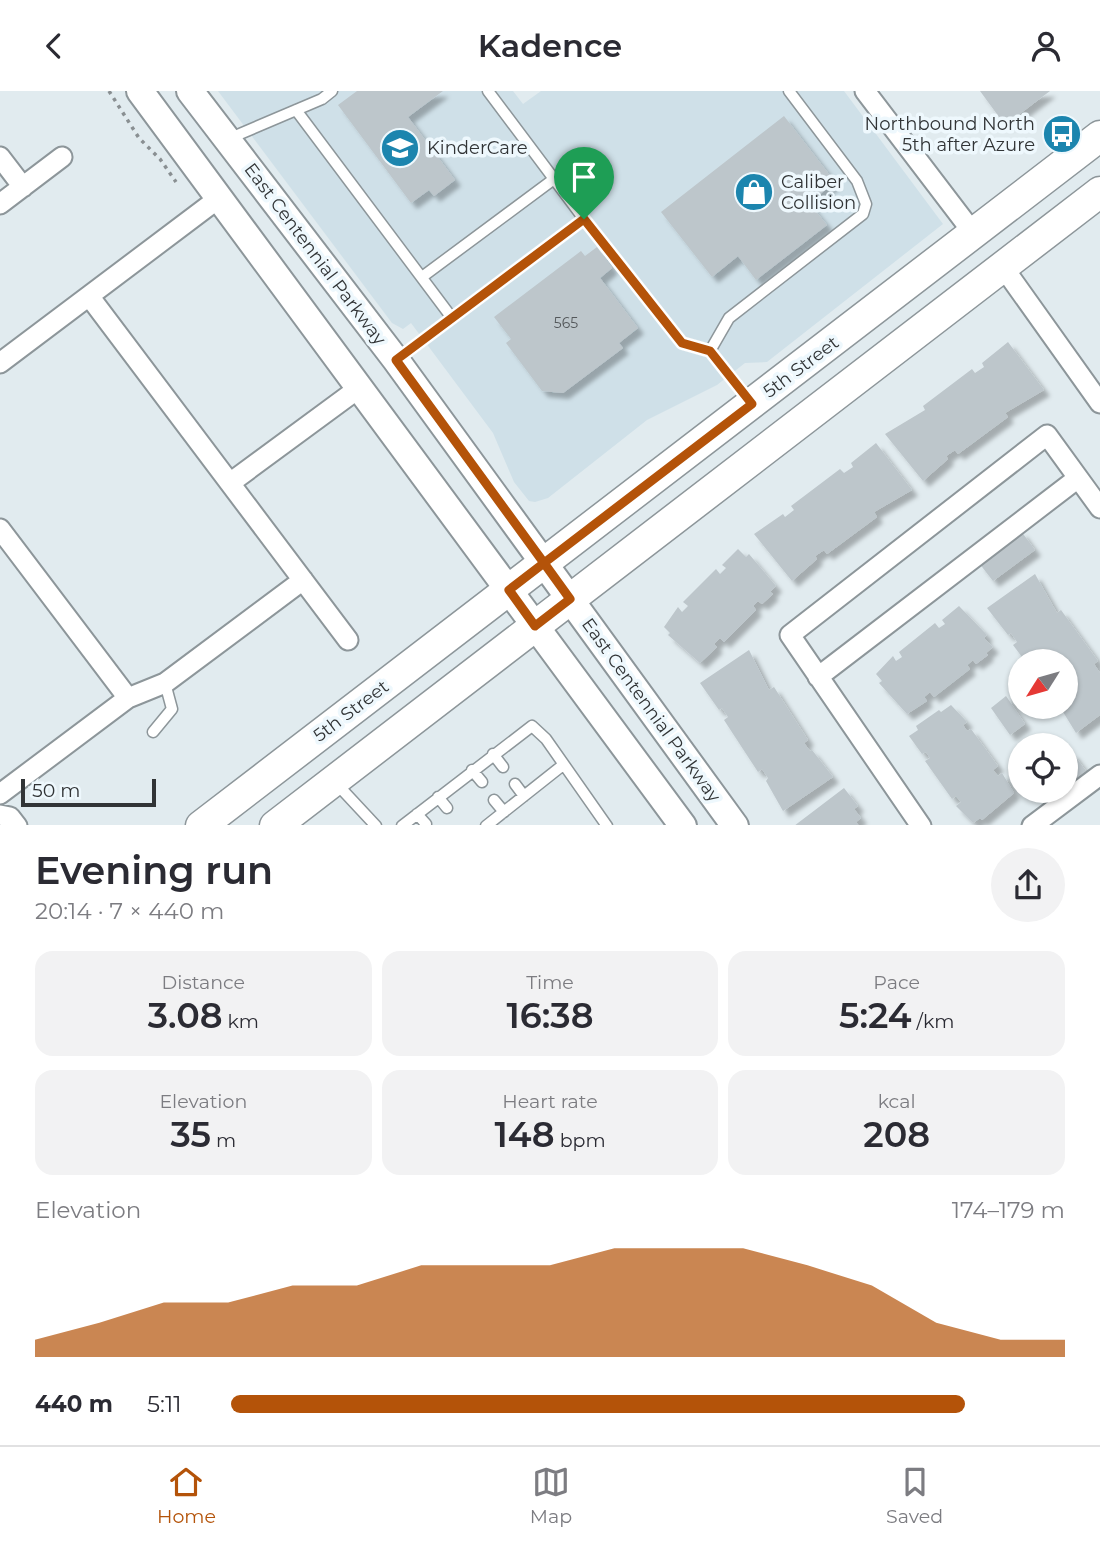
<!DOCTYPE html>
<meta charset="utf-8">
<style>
:root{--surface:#fff;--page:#f2f2f3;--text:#2b2b33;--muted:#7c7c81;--line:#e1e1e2;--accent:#b45309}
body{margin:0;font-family:Montserrat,sans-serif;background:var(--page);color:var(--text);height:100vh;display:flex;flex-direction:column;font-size:26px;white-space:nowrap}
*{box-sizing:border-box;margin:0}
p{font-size:23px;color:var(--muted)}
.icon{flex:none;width:38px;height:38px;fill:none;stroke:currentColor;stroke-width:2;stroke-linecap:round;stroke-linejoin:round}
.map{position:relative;height:734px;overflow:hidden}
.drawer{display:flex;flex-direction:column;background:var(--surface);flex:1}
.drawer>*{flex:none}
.needle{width:46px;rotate:233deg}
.tools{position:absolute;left:1008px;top:558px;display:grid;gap:14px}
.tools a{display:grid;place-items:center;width:70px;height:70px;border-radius:50%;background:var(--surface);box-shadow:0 2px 5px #0004;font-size:35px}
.scale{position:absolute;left:21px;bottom:18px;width:135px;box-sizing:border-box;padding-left:7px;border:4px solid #313436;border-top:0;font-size:19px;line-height:24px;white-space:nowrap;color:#313436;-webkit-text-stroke:5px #eef8fd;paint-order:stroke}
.pin{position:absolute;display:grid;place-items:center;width:60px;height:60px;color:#fff;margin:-72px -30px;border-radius:50% 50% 50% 0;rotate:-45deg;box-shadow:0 0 7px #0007}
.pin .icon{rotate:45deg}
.round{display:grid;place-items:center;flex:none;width:74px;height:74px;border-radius:37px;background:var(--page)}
.headline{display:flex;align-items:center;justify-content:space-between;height:119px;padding:0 35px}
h1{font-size:38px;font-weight:600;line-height:52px}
.stats{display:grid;grid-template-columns:repeat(3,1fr);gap:10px;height:119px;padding:7px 35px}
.stats div{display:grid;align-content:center;border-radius:18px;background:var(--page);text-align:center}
.stats b{font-size:35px;font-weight:600}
.stats small{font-size:19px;font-weight:400}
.stats p{font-size:19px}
.chart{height:196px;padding:14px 35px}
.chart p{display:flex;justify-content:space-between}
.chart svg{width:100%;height:126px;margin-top:7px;fill:var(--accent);opacity:.7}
ul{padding:0 35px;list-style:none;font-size:23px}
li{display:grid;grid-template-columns:112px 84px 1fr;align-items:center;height:52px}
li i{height:18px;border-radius:9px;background:var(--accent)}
header{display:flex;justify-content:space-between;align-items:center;height:91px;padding:0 35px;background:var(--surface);font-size:32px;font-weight:600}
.menu{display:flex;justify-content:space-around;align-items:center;height:98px;border-top:2px solid var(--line);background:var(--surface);font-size:19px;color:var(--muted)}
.menu a{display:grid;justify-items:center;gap:4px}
.menu .active{color:var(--accent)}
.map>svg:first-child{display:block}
.built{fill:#cfe0e8}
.building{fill:#bdc6cb;filter:url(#shadow)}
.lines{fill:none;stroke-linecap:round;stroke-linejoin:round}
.lane-casing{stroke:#8d969a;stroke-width:13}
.street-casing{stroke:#8d969a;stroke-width:23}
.secondary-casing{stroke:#8d969a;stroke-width:30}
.primary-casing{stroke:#8d969a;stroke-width:33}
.path{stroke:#898f92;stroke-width:3.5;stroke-dasharray:3.5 5;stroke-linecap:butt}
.lane{stroke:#fff;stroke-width:10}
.street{stroke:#fff;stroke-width:19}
.secondary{stroke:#fff;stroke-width:26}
.primary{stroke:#fff;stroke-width:30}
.route-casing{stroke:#fff;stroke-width:14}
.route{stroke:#b45309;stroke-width:9}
.labels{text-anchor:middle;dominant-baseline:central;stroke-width:7;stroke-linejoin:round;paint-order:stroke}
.number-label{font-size:14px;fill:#54585b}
.poi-label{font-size:18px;fill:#313436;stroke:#eef8fd;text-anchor:start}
.street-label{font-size:18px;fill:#313436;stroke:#eef8fd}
</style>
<header><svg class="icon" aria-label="back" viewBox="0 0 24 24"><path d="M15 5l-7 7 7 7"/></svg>Kadence<svg class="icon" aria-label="person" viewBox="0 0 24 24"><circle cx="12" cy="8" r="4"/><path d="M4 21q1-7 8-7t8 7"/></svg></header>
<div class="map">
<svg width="1100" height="735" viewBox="0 0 1100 735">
<defs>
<filter id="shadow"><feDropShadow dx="6" dy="6" stdDeviation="2" flood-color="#0004"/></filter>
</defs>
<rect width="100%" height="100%" fill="#e1ebef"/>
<path class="built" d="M218 0H513L523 13 541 0H844L943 133 767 271 745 272 717 294 647 329 548 407 535 411 529 410 514 391 493 342 411 232 403 238 392 232Z"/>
<path class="building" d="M357 0H443L408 26 455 89 434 105 429 99 411 112 338 14Z
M980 0H1050L1005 34Z
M784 25 835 91 809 112 827 134 756 189 738 165 712 186 661 121Z
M597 156 612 177 600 187 638 237 619 252 623 257 563 302 542 300 506 252 511 248 494 226 581 160 585 165Z
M1008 251 1044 299 1005 322 1008 326 958 363 955 359 946 365 948 368 923 390 885 343 925 319 923 315 972 278 975 282 984 276 982 272Z
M876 352 912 399 874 421 877 426 827 463 824 459 815 465 817 468 792 490 754 443 783 423 785 426 794 419 791 415 840 378 844 382 853 376 851 372Z
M1021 440 1035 459 993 490 979 472Z
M738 458 746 466 749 463 776 495 770 501 773 503 762 513 758 510 753 515 756 519 724 551 720 547 714 553 717 556 700 572 668 544 670 542 664 536 678 516 682 521 688 515 683 511 716 478 720 483 726 477 722 474Z
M1035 483 1057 522 1061 519 1098 570 1094 573 1100 582V624L1076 642 1060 616H1066V570H1025L1013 554 1017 551 1011 542 1008 544 987 517Z
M959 515 987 544 984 547 993 556 986 562 988 564 976 573 973 569 967 574 970 578 934 606 930 601 924 606 927 610 907 623 879 592 882 590 876 583 893 565 896 570 902 566 899 561 935 532 939 537 945 533 942 529Z
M749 559 769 599 774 596 808 649 804 652 810 660 812 659 833 686 783 720 766 690 768 687 762 678 758 681 724 629 728 626 722 617 719 619 700 592Z
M1006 605 1025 633 1010 644 991 617Z
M951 614 967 631 963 634 967 640 971 638 998 675 993 679 998 685 1002 682 1014 702 982 729 980 727 973 732 956 715 961 711 956 705 952 708 925 670 930 667 926 661 922 663 909 645 918 639 916 635 939 619 941 621Z
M1072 661 1086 680 1066 694V666Z
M844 697 858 715 854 718 861 727 856 731 859 735H794Z
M1036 700H1058L1043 710Z"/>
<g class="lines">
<g class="lane-casing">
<path id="lane" d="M488 0 584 128 682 252 710 260 750 310
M296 19 452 227
M228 48 322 8 332 0
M422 186 554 88
M710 260 729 227 863 123 866 113 857 90 789 0
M396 269 584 128
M153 641 172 618 165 592
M493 663 503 676
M472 679 482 691
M335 691 376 735
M515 693 524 705
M438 706 447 717
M494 709 504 721
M417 723 426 733
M402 735 532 635 546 648 607 735
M486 735 563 674"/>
</g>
<g class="street-casing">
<path id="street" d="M865 0 974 143
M0 66 23 96
M0 113 62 66
M1003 176 1100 312
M89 205 348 549
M0 272 219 107
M230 392 359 297
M0 438 128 607 0 703
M818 586 1078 387
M128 607 165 592 303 489
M0 724 10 726 17 735
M921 735 790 544 1047 344 1100 417
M1032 735 1100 684"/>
</g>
<g class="secondary-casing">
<path id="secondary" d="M140 0 683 735
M190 0 396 269 735 735"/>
</g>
<g class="primary-casing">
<path id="primary" d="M201 735 1100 45
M275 735 1100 101"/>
</g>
<path class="path" d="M109 0 139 47 160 68 176 91"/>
<use href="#lane" class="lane"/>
<use href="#street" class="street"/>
<use href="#secondary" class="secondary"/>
<use href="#primary" class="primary"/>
</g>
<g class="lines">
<g class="route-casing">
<path id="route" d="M584 128 396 269 544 472 509 499 535 535 570 508 544 472 752 313 710 260 682 252 584 128"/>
</g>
<use href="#route" class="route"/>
</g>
<defs>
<g id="bus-disc" transform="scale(2.0125)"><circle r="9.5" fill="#1c85ae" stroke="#eef8fd"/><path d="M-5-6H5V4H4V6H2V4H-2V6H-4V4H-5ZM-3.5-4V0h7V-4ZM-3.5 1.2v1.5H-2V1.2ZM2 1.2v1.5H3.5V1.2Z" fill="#fff"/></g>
<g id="school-disc" transform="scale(2.0125)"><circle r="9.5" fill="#1c85ae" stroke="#eef8fd"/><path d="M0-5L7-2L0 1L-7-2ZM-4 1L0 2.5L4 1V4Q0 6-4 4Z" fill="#fff"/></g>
<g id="shop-disc" transform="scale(2.0125)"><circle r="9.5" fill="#1c85ae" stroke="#eef8fd"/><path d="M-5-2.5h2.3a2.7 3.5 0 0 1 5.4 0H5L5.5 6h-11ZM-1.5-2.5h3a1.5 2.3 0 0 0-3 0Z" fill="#fff"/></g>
</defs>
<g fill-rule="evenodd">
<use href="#bus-disc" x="1062" y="43"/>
<use href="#school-disc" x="400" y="57"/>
<use href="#shop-disc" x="754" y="101"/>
</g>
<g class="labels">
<g class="number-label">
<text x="566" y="232">565</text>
</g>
<g class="poi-label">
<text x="1035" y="33" text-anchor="end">Northbound North<tspan x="1035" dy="21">5th after Azure</tspan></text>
<text x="427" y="57">KinderCare</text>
<text x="781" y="91">Caliber<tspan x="781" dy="21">Collision</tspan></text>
</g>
<g class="street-label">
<text transform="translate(315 163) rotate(53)">East Centennial Parkway</text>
<text transform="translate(801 276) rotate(-37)">5th Street</text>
<text transform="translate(651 619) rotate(54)">East Centennial Parkway</text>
<text transform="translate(351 620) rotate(-37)">5th Street</text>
</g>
</g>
</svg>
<div class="tools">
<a><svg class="needle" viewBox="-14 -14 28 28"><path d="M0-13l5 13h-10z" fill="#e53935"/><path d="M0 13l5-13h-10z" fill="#7c7c81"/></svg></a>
<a><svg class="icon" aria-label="locate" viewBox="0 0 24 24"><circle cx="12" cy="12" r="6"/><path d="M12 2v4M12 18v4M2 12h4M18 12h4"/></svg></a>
</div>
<div class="scale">50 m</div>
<div class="pin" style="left:584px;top:128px;background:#1e9e55"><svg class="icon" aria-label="arrive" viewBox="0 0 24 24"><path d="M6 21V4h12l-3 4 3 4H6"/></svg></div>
</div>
<section class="drawer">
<div class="headline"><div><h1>Evening run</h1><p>20:14 · 7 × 440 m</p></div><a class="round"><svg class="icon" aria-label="share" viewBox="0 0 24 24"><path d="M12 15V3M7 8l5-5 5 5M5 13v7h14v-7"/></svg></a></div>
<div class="stats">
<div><p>Distance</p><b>3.08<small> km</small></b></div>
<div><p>Time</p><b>16:38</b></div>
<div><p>Pace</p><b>5:24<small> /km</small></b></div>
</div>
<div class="stats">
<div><p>Elevation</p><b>35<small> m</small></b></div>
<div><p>Heart rate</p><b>148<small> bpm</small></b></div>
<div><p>kcal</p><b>208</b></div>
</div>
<div class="chart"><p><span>Elevation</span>174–179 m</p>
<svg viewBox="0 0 160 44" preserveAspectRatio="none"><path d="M0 44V38L10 32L20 25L30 25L40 19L50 19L60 12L70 12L80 12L90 6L100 6L110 6L120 12L130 19L140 32L150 38L160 38V44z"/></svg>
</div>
<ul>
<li><b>440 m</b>5:11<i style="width:88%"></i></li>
</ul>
</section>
<nav class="menu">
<a class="active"><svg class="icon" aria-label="home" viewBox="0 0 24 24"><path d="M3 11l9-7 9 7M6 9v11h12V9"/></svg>Home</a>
<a><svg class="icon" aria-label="map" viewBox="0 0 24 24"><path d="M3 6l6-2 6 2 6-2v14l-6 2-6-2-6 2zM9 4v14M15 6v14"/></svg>Map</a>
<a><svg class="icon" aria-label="saved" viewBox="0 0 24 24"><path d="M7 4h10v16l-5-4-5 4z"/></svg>Saved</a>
</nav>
